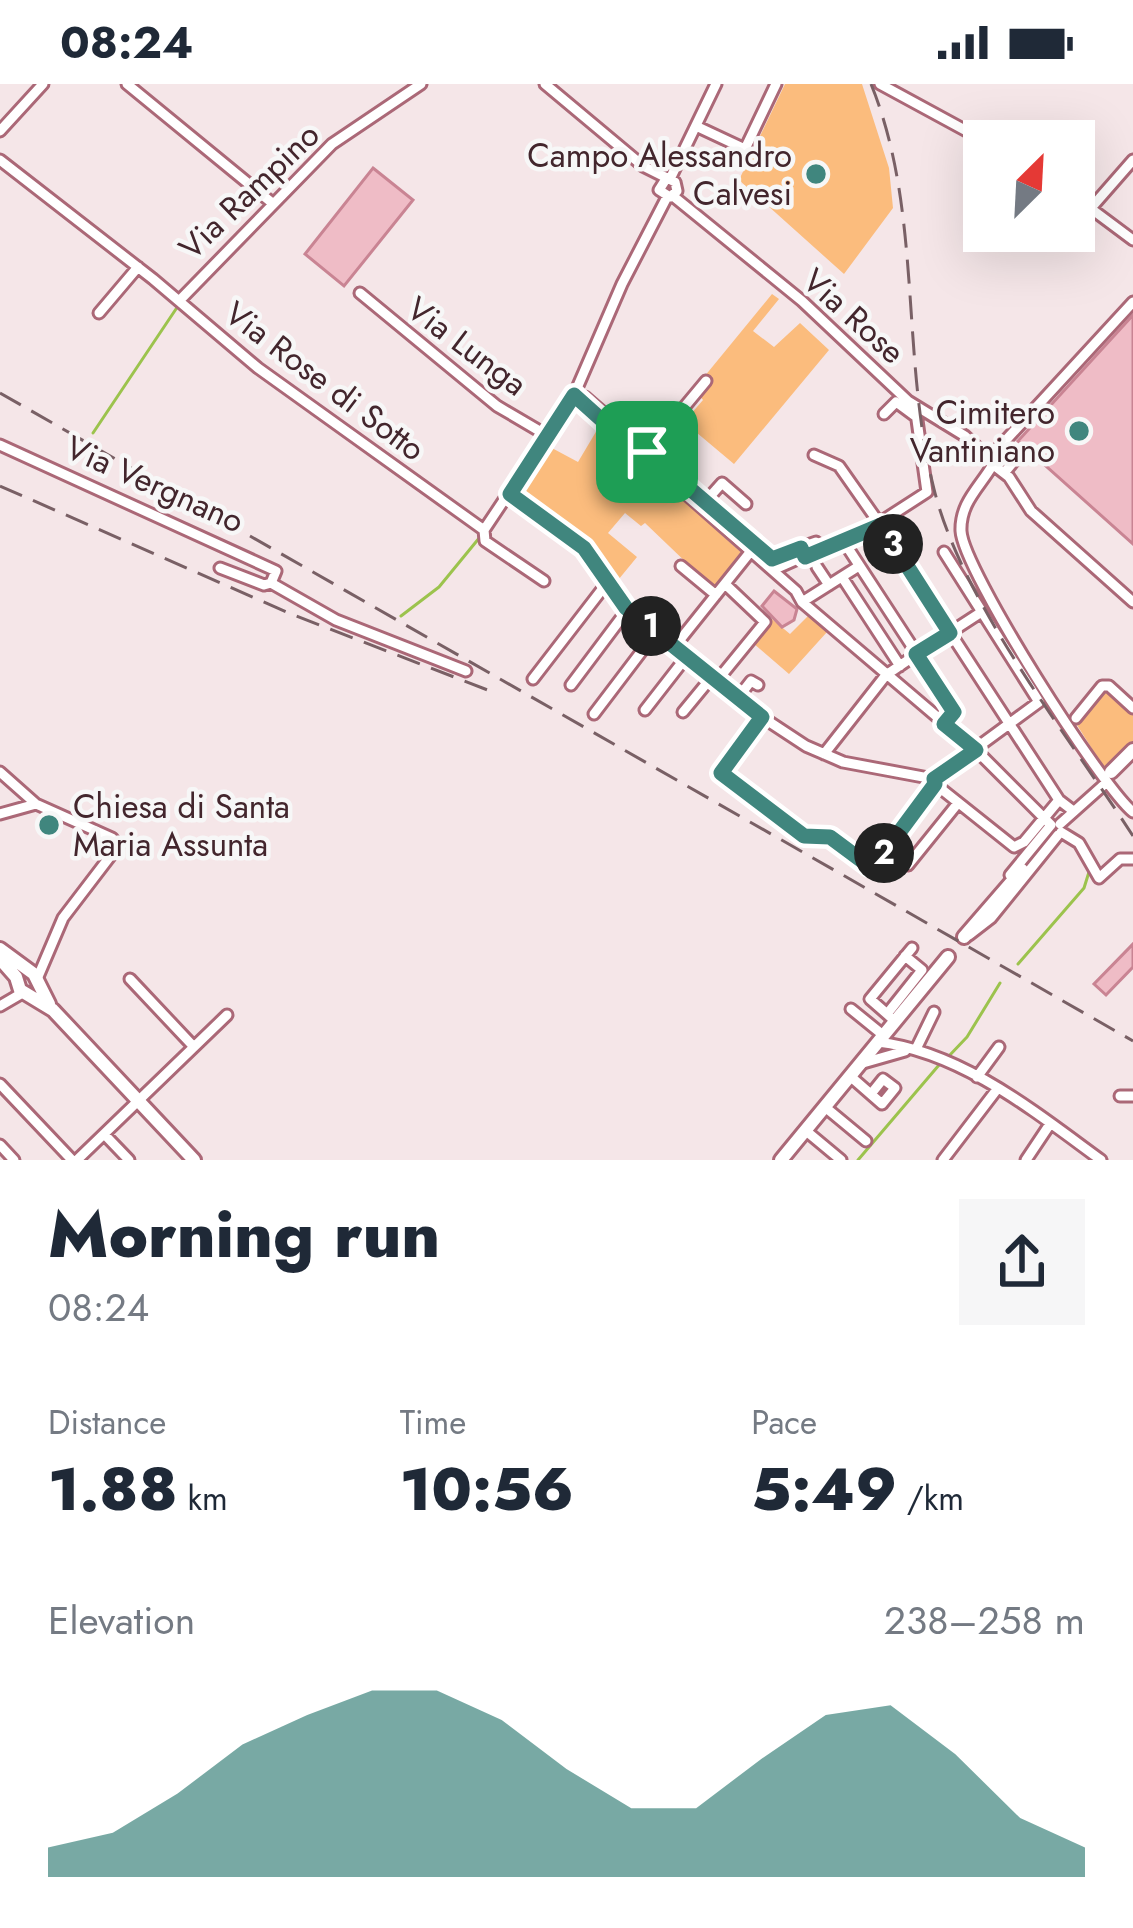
<!DOCTYPE html>
<meta charset="utf-8">
<style>
:root{--surface:#fff;--page:#f6f6f7;--text:#1f2937;--muted:#747a83;--accent:#40867e}
body{margin:0;font-family:Jost,sans-serif;background:var(--page);color:var(--text);height:100vh;display:flex;flex-direction:column;font-size:45px;white-space:nowrap}
*{box-sizing:border-box;margin:0}
p{font-size:39px;color:var(--muted)}
.icon{flex:none;width:66px;height:66px;fill:none;stroke:currentColor;stroke-width:2;stroke-linecap:round;stroke-linejoin:round}
.map{position:relative;height:1076px;overflow:hidden}
.panel{display:flex;flex-direction:column;background:var(--surface);flex:1}
.panel>*{flex:none}
.needle{width:78px;rotate:24deg}
.fabs{position:absolute;left:963px;top:36px;display:grid;gap:24px}
.fabs a{display:grid;place-items:center;width:132px;height:132px;border-radius:0px;background:var(--surface);box-shadow:0 12px 48px #0002;font-size:60px}
.pin{position:absolute;display:grid;place-items:center;width:102px;height:102px;color:#fff;margin:-51px;border-radius:24px;box-shadow:0 6px 18px #0006}
.km{position:absolute;width:60px;height:60px;margin:-30px;border-radius:50%;background:#222;color:#fff;font-size:33px;line-height:60px;text-align:center}
.round{display:grid;place-items:center;flex:none;width:126px;height:126px;border-radius:0px;background:var(--page)}
.overview{display:flex;align-items:center;justify-content:space-between;height:204px;padding:0 48px}
h1{font-size:66px;font-weight:800;line-height:90px}
.metrics{display:grid;grid-template-columns:repeat(3,1fr);gap:18px;height:204px;padding:12px 48px}
.metrics div{display:grid;align-content:center}
.metrics b{font-size:60px;font-weight:800}
.metrics small{font-size:33px;font-weight:400}
.metrics p{font-size:33px}
.chart{height:336px;padding:24px 48px}
.chart p{display:flex;justify-content:space-between}
.chart svg{width:100%;height:216px;margin-top:12px;fill:var(--accent);opacity:.7}
.status{display:flex;justify-content:space-between;align-items:center;height:84px;padding:0 60px;background:var(--surface);direction:ltr}
.status svg{height:33px;fill:currentColor}
.map>svg:first-child{display:block}
.green{fill:#fbbc7d}
.lines{fill:none;stroke-linecap:round;stroke-linejoin:round}
.stream{stroke:#9cc34d;stroke-width:3}
.building{fill:#efbcc6;stroke:#c98493;stroke-width:3}
.major-tunnel{stroke:#d1c0c3;stroke-width:12;stroke-dasharray:12 6;stroke-linecap:butt}
.minor-casing{stroke:#ab6877;stroke-width:15}
.major-casing{stroke:#ab6877;stroke-width:18}
.minor{stroke:#fff;stroke-width:9}
.major{stroke:#fff;stroke-width:12}
.rail{stroke:#796065;stroke-width:3;stroke-dasharray:24 12;stroke-linecap:butt}
.route-casing{stroke:#fff;stroke-width:24}
.route{stroke:#40867e;stroke-width:15}
.poi-dot{fill:#40867e;stroke:#f7f7f7;stroke-width:4.5}
.labels{text-anchor:middle;dominant-baseline:central;stroke-width:9;stroke-linejoin:round;paint-order:stroke}
.poi-label{font-size:33px;fill:#43262d;stroke:#f7f7f7;text-anchor:end}
.street-label{font-size:33px;fill:#43262d;stroke:#f7f7f7}
</style>
<div class="status"><b>08:24</b><svg viewBox="0 0 49 12"><path d="M0 12V9h3v3zM5 12V6h3v6zM10 12V3h3v9zM15 12V0h3v12zM26 1h20v11H26zM47 4h2v5h-2z"/></svg></div>
<div class="map">
<svg width="1133" height="1076" viewBox="0 0 1133 1076">
<rect width="100%" height="100%" fill="#f5e6e8"/>
<path class="green" d="M785 0H862L889 84 893 124 844 190 739 96Z
M772 210 779 215 753 247 774 263 800 239 829 266 734 380 684 338 703 316 699 311 710 298 704 293Z
M600 341 743 470 715 506 645 439 641 442 625 429 608 449 637 473 614 501 587 460 522 410 523 398 550 363 578 378Z
M808 532 827 548 789 590 753 559 772 535 790 550Z
M1102 605 1114 610 1133 630V658L1106 687 1077 641Z"/>
<g class="lines">
<path class="stream" d="M93 349 178 222
M401 532 439 503 480 453
M1018 880 1084 804 1089 788
M948 973 967 953 1000 899
M858 1076 939 981"/>
</g>
<path class="building" d="M373 84 413 116 344 202 305 170Z
M1133 231V460L1018 357Z
M774 507 797 525 794 536 782 543 762 522Z
M1133 860V883L1106 911 1094 900Z"/>
<g class="lines">
<path class="major-tunnel" d="M1022 786 1069 732"/>
<g class="minor-casing">
<path id="minor" d="M127 0 271 118
M545 0 643 82 675 98 677 107 670 113 659 106 666 95
M880 0 985 57
M698 43 745 65 776 0
M0 47 43 0
M0 76 153 195 258 284 484 446
M670 95 716 0
M673 112 802 217 908 317 965 352 991 376
M1074 112 1133 156
M1091 124 1133 76
M360 209 497 322 548 352
M179 217 332 60 421 0
M1133 218 994 369 991 379 1009 393 1031 427 1133 518
M99 229 138 183
M574 311 796 507 802 518 976 666 1051 741
M585 313 770 474 816 458
M884 330 896 318 915 332
M0 361 276 487 271 499 264 501 220 484
M1001 366 1014 377 1004 389
M646 369 706 297
M814 371 839 382 879 439 927 408 916 329
M992 382C979 404 960 419 961 447 963 486 1101 702 1133 728
M510 410 584 464 626 524 762 633 806 662 843 678 934 695
M705 418 722 399 746 420
M484 446 574 311 622 200 667 113
M484 446 485 457 544 497
M844 458 917 570 980 529
M681 482 716 511
M817 483 829 501
M773 486 879 439 1059 716 1072 726
M842 493 900 582
M271 499 336 536 466 587
M802 518 859 482
M675 562 751 467
M533 595 607 499
M716 598 765 538 725 500
M571 601 628 525
M737 615 751 597 758 601
M645 626 687 572
M683 628 711 594
M594 630 657 547
M762 633 721 689 804 751 827 752 869 782 935 700 934 695
M1076 634 1102 602H1109L1133 624
M824 670 886 591 917 570 954 628 944 640
M0 688 36 720
M934 695 1039 618 944 468
M935 700 1014 763 1024 758 1059 716
M0 730 36 720 112 754 118 762 63 834 37 895
M1060 740 1107 698
M1061 748 1079 759 1099 794 1120 775H1133
M908 781 958 719
M1010 791 1051 741
M969 851 991 834 1058 751
M130 895 194 963
M0 922 24 908
M851 925 883 951
M887 930 922 886 905 872
M895 937 870 915 912 864
M878 958C962 968 1035 1028 1101 1076
M916 965 934 928
M863 979 905 967
M850 992 882 1020 895 1004 883 995 871 1010
M977 993 999 963
M0 1000 72 1076
M1120 1012H1133
M825 1023 866 1057
M805 1046 841 1076
M104 1050 129 1076
M0 1061 14 1076
M77 1076 227 931
M943 1076 998 1004
M1026 1076 1050 1040"/>
</g>
<g class="major-casing">
<path id="major" d="M1111 688 1133 666
M964 853 1022 786
M0 865 34 890 49 920
M0 875 16 893 20 906 53 926 194 1076
M781 1076 948 873"/>
</g>
<use href="#minor" class="minor"/>
<use href="#major" class="major"/>
<path class="rail" d="M871 0C923 128 900 272 934 405 962 519 1068 651 1133 752
M0 309 1133 957
M0 402 291 530 498 610"/>
</g>
<g class="lines">
<g class="route-casing">
<path id="route" d="M574 311 643 373 647 368 772 475 801 464 805 473 881 441 950 549 916 570 954 628 944 640 976 666 934 695 935 700 875 781 869 782 830 753 804 752 721 689 762 633 626 524 584 464 510 410Z"/>
</g>
<use href="#route" class="route"/>
</g>
<g class="poi-dot">
<circle cx="816" cy="90" r="12"/>
<circle cx="1079" cy="347" r="12"/>
<circle cx="49" cy="741" r="12"/>
</g>
<g class="labels">
<g class="poi-label">
<text x="792" y="71">Campo Alessandro<tspan x="792" dy="38">Calvesi</tspan></text>
<text x="1055" y="328">Cimitero<tspan x="1055" dy="38">Vantiniano</tspan></text>
<text x="73" y="722" text-anchor="start">Chiesa di Santa<tspan x="73" dy="38">Maria Assunta</tspan></text>
</g>
<g class="street-label">
<text transform="translate(249 107) rotate(-44)">Via Rampino</text>
<text transform="translate(854 232) rotate(42)">Via Rose</text>
<text transform="translate(467 262) rotate(37)">Via Lunga</text>
<text transform="translate(325 297) rotate(37)">Via Rose di Sotto</text>
<text transform="translate(155 400) rotate(24)">Via Vergnano</text>
</g>
</g>
</svg>
<div class="fabs">
<a><svg class="needle" viewBox="-14 -14 28 28"><path d="M0-13l5 13h-10z" fill="#e53935"/><path d="M0 13l5-13h-10z" fill="#747a83"/></svg></a>
</div>
<div class="pin" style="left:647px;top:368px;background:#1e9e55"><svg class="icon" aria-label="arrive" viewBox="0 0 24 24"><path d="M6 21V4h12l-3 4 3 4H6"/></svg></div>
<b class="km" style="left:651px;top:542px">1</b>
<b class="km" style="left:884px;top:769px">2</b>
<b class="km" style="left:893px;top:460px">3</b>
</div>
<section class="panel">
<div class="overview"><div><h1>Morning run</h1><p>08:24</p></div><a class="round"><svg class="icon" aria-label="share" viewBox="0 0 24 24"><path d="M12 15V3M7 8l5-5 5 5M5 13v7h14v-7"/></svg></a></div>
<div class="metrics">
<div><p>Distance</p><b>1.88<small> km</small></b></div>
<div><p>Time</p><b>10:56</b></div>
<div><p>Pace</p><b>5:49<small> /km</small></b></div>
</div>
<div class="chart"><p><span>Elevation</span>238–258 m</p>
<svg viewBox="0 0 160 44" preserveAspectRatio="none"><path d="M0 44V38L10 35L20 27L30 17L40 11L50 6L60 6L70 12L80 22L90 30L100 30L110 20L120 11L130 9L140 19L150 32L160 38V44z"/></svg>
</div>
</section>
